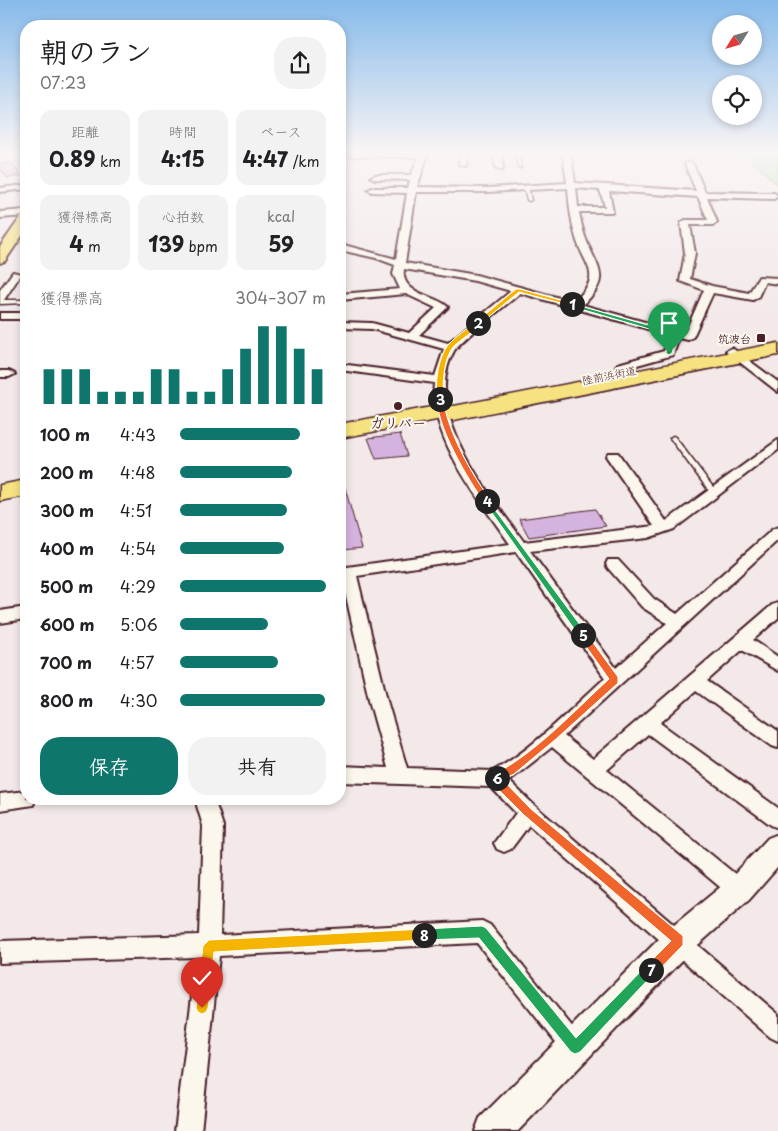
<!DOCTYPE html>
<html lang="ja">
<meta charset="utf-8">
<style>
:root{--surface:#fff;--page:#f2f2f2;--text:#202124;--muted:#757577;--accent:#0f766e}
body{margin:0;font-family:"Playpen Sans","Klee One",sans-serif;background:var(--page);color:var(--text);height:100vh;display:flex;flex-direction:column;font-size:19px;white-space:nowrap}
*{box-sizing:border-box;margin:0}
p{font-size:16px;color:var(--muted)}
.icon{flex:none;width:28px;height:28px;fill:none;stroke:currentColor;stroke-width:2;stroke-linecap:round;stroke-linejoin:round}
.map{position:relative;flex:1;overflow:hidden}
.side{position:absolute;left:20px;top:20px;width:326px;height:785px;display:flex;flex-direction:column;background:var(--surface);border-radius:20px;box-shadow:0 2px 8px #0003}
.side>*{flex:none}
.needle{width:32px;rotate:233deg}
.fabs{position:absolute;left:712px;top:15px;display:grid;gap:10px}
.fabs a{display:grid;place-items:center;width:50px;height:50px;border-radius:50%;background:var(--surface);box-shadow:0 2px 8px #0003;font-size:25px}
.pin{position:absolute;display:grid;place-items:center;width:42px;height:42px;color:#fff;margin:-51px -21px;border-radius:50% 50% 50% 0;rotate:-45deg;box-shadow:0 0 5px #0007}
.pin .icon{rotate:45deg}
.km{position:absolute;width:25px;height:25px;margin:-12px;border-radius:50%;background:#222;color:#fff;font-size:14px;line-height:25px;text-align:center}
.round{display:grid;place-items:center;flex:none;width:52px;height:52px;border-radius:20px;background:var(--page)}
.overview{display:flex;align-items:center;justify-content:space-between;height:85px;padding:0 20px}
h1{font-size:28px;font-weight:700;line-height:38px}
.metrics{display:grid;grid-template-columns:repeat(3,1fr);gap:8px;height:85px;padding:5px 20px}
.metrics div{display:grid;align-content:center;border-radius:12px;background:var(--page);text-align:center}
.metrics b{font-size:21px;font-weight:700}
.metrics small{font-size:14px;font-weight:400}
.metrics p{font-size:14px}
.chart{height:140px;padding:10px 20px}
.chart p{display:flex;justify-content:space-between}
.chart svg{width:100%;height:90px;margin-top:5px;stroke:var(--accent);stroke-width:6}
.button{display:flex;gap:10px;margin-top:auto;padding:10px 20px}
.button a{flex:1;height:58px;border-radius:20px;background:var(--accent);color:#fff;font-size:20px;font-weight:700;line-height:58px;text-align:center}
.button a+a{background:var(--page);color:var(--text)}
ul{padding:0 20px;list-style:none;font-size:16px}
li{display:grid;grid-template-columns:80px 60px 1fr;align-items:center;height:38px}
li i{height:12px;border-radius:6px;background:var(--accent)}
.map>svg:first-child{display:block}
.green{fill:#9ee3af;stroke:#74816d}
.building{fill:#d5b3df;stroke:#4a1f2b}
.lines{fill:none;stroke-linecap:round;stroke-linejoin:round}
.lane-casing{stroke:#4a1f2b;stroke-width:3}
.street-casing{stroke:#4a1f2b;stroke-width:4}
.secondary-casing{stroke:#4a1f2b;stroke-width:4}
.primary-casing{stroke:#4a1f2b;stroke-width:4}
.highway-casing{stroke:#4a1f2b;stroke-width:3}
.lane{fill:#fbf7ec;fill-rule:evenodd}
.street{fill:#fbf7ec;fill-rule:evenodd}
.secondary{fill:#fbf7ec;fill-rule:evenodd}
.primary{fill:#f7e281;fill-rule:evenodd}
.highway{fill:#f7e281;fill-rule:evenodd}
.split-1{fill:#22a559;stroke:#fff}
.split-2{fill:#f5b400;stroke:#fff}
.split-3{fill:#f5b400;stroke:#fff}
.split-4{fill:#f0652b;stroke:#fff}
.split-5{fill:#22a559;stroke:#fff}
.split-6{fill:#f0652b;stroke:#fff}
.split-7{fill:#f0652b;stroke:#fff}
.split-8{fill:#22a559;stroke:#fff}
.split-9{fill:#f5b400;stroke:#fff}
.poi-dot{fill:#4a1f2b;stroke:#fbf7ec;stroke-width:2}
.labels{text-anchor:middle;dominant-baseline:central;stroke-width:4;stroke-linejoin:round;paint-order:stroke}
.far-poi-label{font-size:11px;font-weight:bold;fill:#4a1f2b;stroke:#fbf7ec;text-anchor:end}
.far-street-label{font-size:11px;fill:#4a1f2b;stroke:#fbf7ec}
.poi-label{font-size:14px;font-weight:bold;fill:#4a1f2b;stroke:#fbf7ec}
</style>
<div class="map">
<svg width="778" height="1131" viewBox="0 0 778 1131">
<rect width="100%" height="100%" fill="#f3e9e9"/>
<filter id="ink" filterUnits="userSpaceOnUse"><feTurbulence type="fractalNoise" baseFrequency=".02" numOctaves="2"/><feDisplacementMap in="SourceGraphic" scale="10" xChannelSelector="R" yChannelSelector="G"/><feConvolveMatrix kernelMatrix="1 2 1 2 8 2 1 2 1" color-interpolation-filters="sRGB"/></filter>
<g filter="url(#ink)">
<path class="green" d="M742 154H778V185L746 156Z"/>
<path class="building" d="M11 162 21 176 7 178 0 168V164Z
M400 434 407 456 376 459 368 438Z
M343 481 362 548 343 550 340 539V482Z
M595 509 606 526 529 537 519 519Z"/>
<g class="lines">
<g class="lane-casing">
<path id="lane" d="M515 154H519L521 168 518 167Z
M526 186 528 187 531 200 529 201 527 200 524 187Z
M0 300H26V303L0 304Z
M673 436 675 437 716 491 717 493 716 495H712L670 438Z"/>
</g>
<g class="street-casing">
<path id="street" d="M340 154H428L417 187 488 188 567 183 563 154H571L575 183 696 191 685 164 689 162 693 164 705 192 774 193 778 196 774 199 707 197 717 222 713 225H690L695 253 690 279 712 286 749 293 759 277 778 278V284L765 282 758 297 753 300 713 293 693 337 688 340 679 338 673 355 630 367 634 372 632 374H624L616 366 618 364 664 351 669 335 520 293C507 305 461 339 454 351 420 411 490 495 524 542L654 526 606 456 608 453H618L666 521 778 440V450L674 529 648 538 530 551 616 668 667 623 642 607 608 568 606 564 608 560H618L654 599 677 614 773 529 778 527V540L564 736 593 759 772 605 778 603V618L753 640 778 657V671L742 650 707 681 778 731V748L772 746 696 691 660 723 778 808V828L771 825 648 734 607 770 746 883 749 890 746 897 739 900 732 897 552 747 509 781 535 806 778 1014V1041L770 1037 529 825 511 849 504 852 497 849 494 843 516 813 491 787 340 782V766L388 768 370 704 342 578H340V568L510 544C480 501 429 438 434 383L340 370V364L435 376 444 349 372 329 340 328V322L372 323 409 333 436 308 406 294 340 300V294L400 289 393 274 395 265 376 258 340 250V244L396 259 407 193 372 192 368 190 372 188H408L410 180 375 179 371 177 375 175H411L419 157 340 156ZM568 188C569 204 571 221 576 238 585 268 604 274 574 302L476 275 405 263 416 192H488ZM576 188 600 190 605 207H578ZM609 191 698 197 708 220H685L681 223 685 253 680 281 704 290 685 333 583 305C611 278 599 271 587 242 583 233 581 222 579 212H613ZM404 269 475 281 511 291 448 343 419 335 448 307C435 294 400 295 404 269ZM516 552 605 678C572 708 531 751 493 771L407 768 388 704 357 576Z
M460 154H468L466 166 459 164Z
M494 154H502L503 170 496 168Z
M26 185V189L0 192V188Z
M26 210V216L0 218V212Z
M13 272 21 274 4 300 0 301V290Z
M0 313H26V319H0Z
M732 348 778 382V392L728 353 726 351Z
M0 371H9L15 374 9 377H0Z
M26 607V619L0 623V611Z
M26 791V799H36L33 805 0 810V794Z
M195 799H214L223 826 220 935 482 921 490 925 583 1040 587 1048 583 1056 575 1060 567 1056 477 943 219 956 201 1131H175L197 957 0 963V941L199 935 203 826Z"/>
</g>
<g class="secondary-casing">
<path id="secondary" d="M778 834V867L749 900 690 952 518 1131H475L480 1118 668 930 729 880 768 838Z"/>
</g>
<g class="primary-casing">
<path id="primary" d="M26 216V230L5 261 0 263V247L21 217Z"/>
</g>
<g class="highway-casing">
<path id="highway" d="M778 343V355L454 420 442 419 340 438V424L442 405 454 406Z
M26 480V496L0 501V485Z"/>
</g>
<use href="#lane" class="lane"/>
<use href="#street" class="street"/>
<use href="#secondary" class="secondary"/>
<use href="#primary" class="primary"/>
<use href="#highway" class="highway"/>
</g>
</g>
<linearGradient id="sky" x2="0" y2="1"><stop stop-color="#86baea"/><stop offset="0.49" stop-color="#faf5f5"/><stop offset="1" stop-color="#faf5f5" stop-opacity="0"/></linearGradient>
<rect width="778" height="312" fill="url(#sky)"/>
<path class="split-1" d="M570 303 676 333 672 353 669 355 666 353 670 335 570 306Z"/>
<path class="split-2" d="M516 289H520L575 304 572 306 519 292 480 324H476V322Z"/>
<path class="split-3" d="M476 322 481 323C473 332 463 338 454 346 443 358 443 383 443 399L438 400C434 385 438 358 448 345 456 336 467 329 476 322Z"/>
<path class="split-4" d="M438 397 443 399C449 435 470 471 491 501L490 503H485C470 483 433 421 438 397Z"/>
<path class="split-5" d="M487 499 586 633V637H580L485 503V500Z"/>
<path class="split-6" d="M583 632 586 633 618 677V683L556 739 514 774 497 782 493 781V775C537 752 573 712 609 679L578 635Z"/>
<path class="split-7" d="M497 774 531 809 683 936V945L655 974 651 976 646 974 645 970 646 966 671 941 524 815 491 782V776Z"/>
<path class="split-8" d="M482 926 486 928 576 1038 646 966 651 964 655 966 657 970 580 1052 575 1054 571 1052 479 938 424 940 418 935 424 929Z"/>
<path class="split-9" d="M424 929 430 935 424 940 214 952 208 1008 206 1012 202 1014 198 1012 196 1008 203 946 209 940Z"/>
<g class="poi-dot">
<rect x="756" y="333" width="10" height="10" rx="2.5"/>
<circle cx="398" cy="406" r="5"/>
</g>
<g class="labels">
<g class="far-poi-label">
<text x="751" y="338">筑波台</text>
</g>
<g class="far-street-label">
<text transform="translate(609 375) rotate(-11)">陸前浜街道</text>
</g>
<g class="poi-label">
<text x="398" y="422">ガリバー</text>
</g>
</g>
</svg>
<div class="fabs">
<a><svg class="needle" viewBox="-14 -14 28 28"><path d="M0-13l5 13h-10z" fill="#e53935"/><path d="M0 13l5-13h-10z" fill="#757577"/></svg></a>
<a><svg class="icon" aria-label="locate" viewBox="0 0 24 24"><circle cx="12" cy="12" r="6"/><path d="M12 2v4M12 18v4M2 12h4M18 12h4"/></svg></a>
</div>
<div class="pin" style="left:669px;top:353px;background:#1e9e55"><svg class="icon" aria-label="arrive" viewBox="0 0 24 24"><path d="M6 21V4h12l-3 4 3 4H6"/></svg></div>
<div class="pin" style="left:202px;top:1008px;background:#d93025"><svg class="icon" aria-label="check" viewBox="0 0 24 24"><path d="M5 12l5 5 9-10"/></svg></div>
<b class="km" style="left:572px;top:304px">1</b>
<b class="km" style="left:478px;top:323px">2</b>
<b class="km" style="left:440px;top:399px">3</b>
<b class="km" style="left:487px;top:501px">4</b>
<b class="km" style="left:583px;top:635px">5</b>
<b class="km" style="left:497px;top:778px">6</b>
<b class="km" style="left:651px;top:970px">7</b>
<b class="km" style="left:424px;top:935px">8</b>
<section class="side">
<div class="overview"><div><h1>朝のラン</h1><p>07:23</p></div><a class="round"><svg class="icon" aria-label="share" viewBox="0 0 24 24"><path d="M12 15V3M7 8l5-5 5 5M5 13v7h14v-7"/></svg></a></div>
<div class="metrics">
<div><p>距離</p><b>0.89<small> km</small></b></div>
<div><p>時間</p><b>4:15</b></div>
<div><p>ペース</p><b>4:47<small> /km</small></b></div>
</div>
<div class="metrics">
<div><p>獲得標高</p><b>4<small> m</small></b></div>
<div><p>心拍数</p><b>139<small> bpm</small></b></div>
<div><p>kcal</p><b>59</b></div>
</div>
<div class="chart"><p><span>獲得標高</span>304–307 m</p>
<svg viewBox="0 0 160 44" preserveAspectRatio="none"><path d="M5 44V27M15 44V27M25 44V27M35 44V38M45 44V38M55 44V38M65 44V27M75 44V27M85 44V38M95 44V38M105 44V27M115 44V17M125 44V6M135 44V6M145 44V17M155 44V27"/></svg>
</div>
<ul>
<li><b>100 m</b>4:43<i style="width:82%"></i></li>
<li><b>200 m</b>4:48<i style="width:77%"></i></li>
<li><b>300 m</b>4:51<i style="width:73%"></i></li>
<li><b>400 m</b>4:54<i style="width:71%"></i></li>
<li><b>500 m</b>4:29<i style="width:100%"></i></li>
<li><b>600 m</b>5:06<i style="width:60%"></i></li>
<li><b>700 m</b>4:57<i style="width:67%"></i></li>
<li><b>800 m</b>4:30<i style="width:99%"></i></li>
</ul>
<div class="button"><a>保存</a><a>共有</a></div>
</section>
</div>
